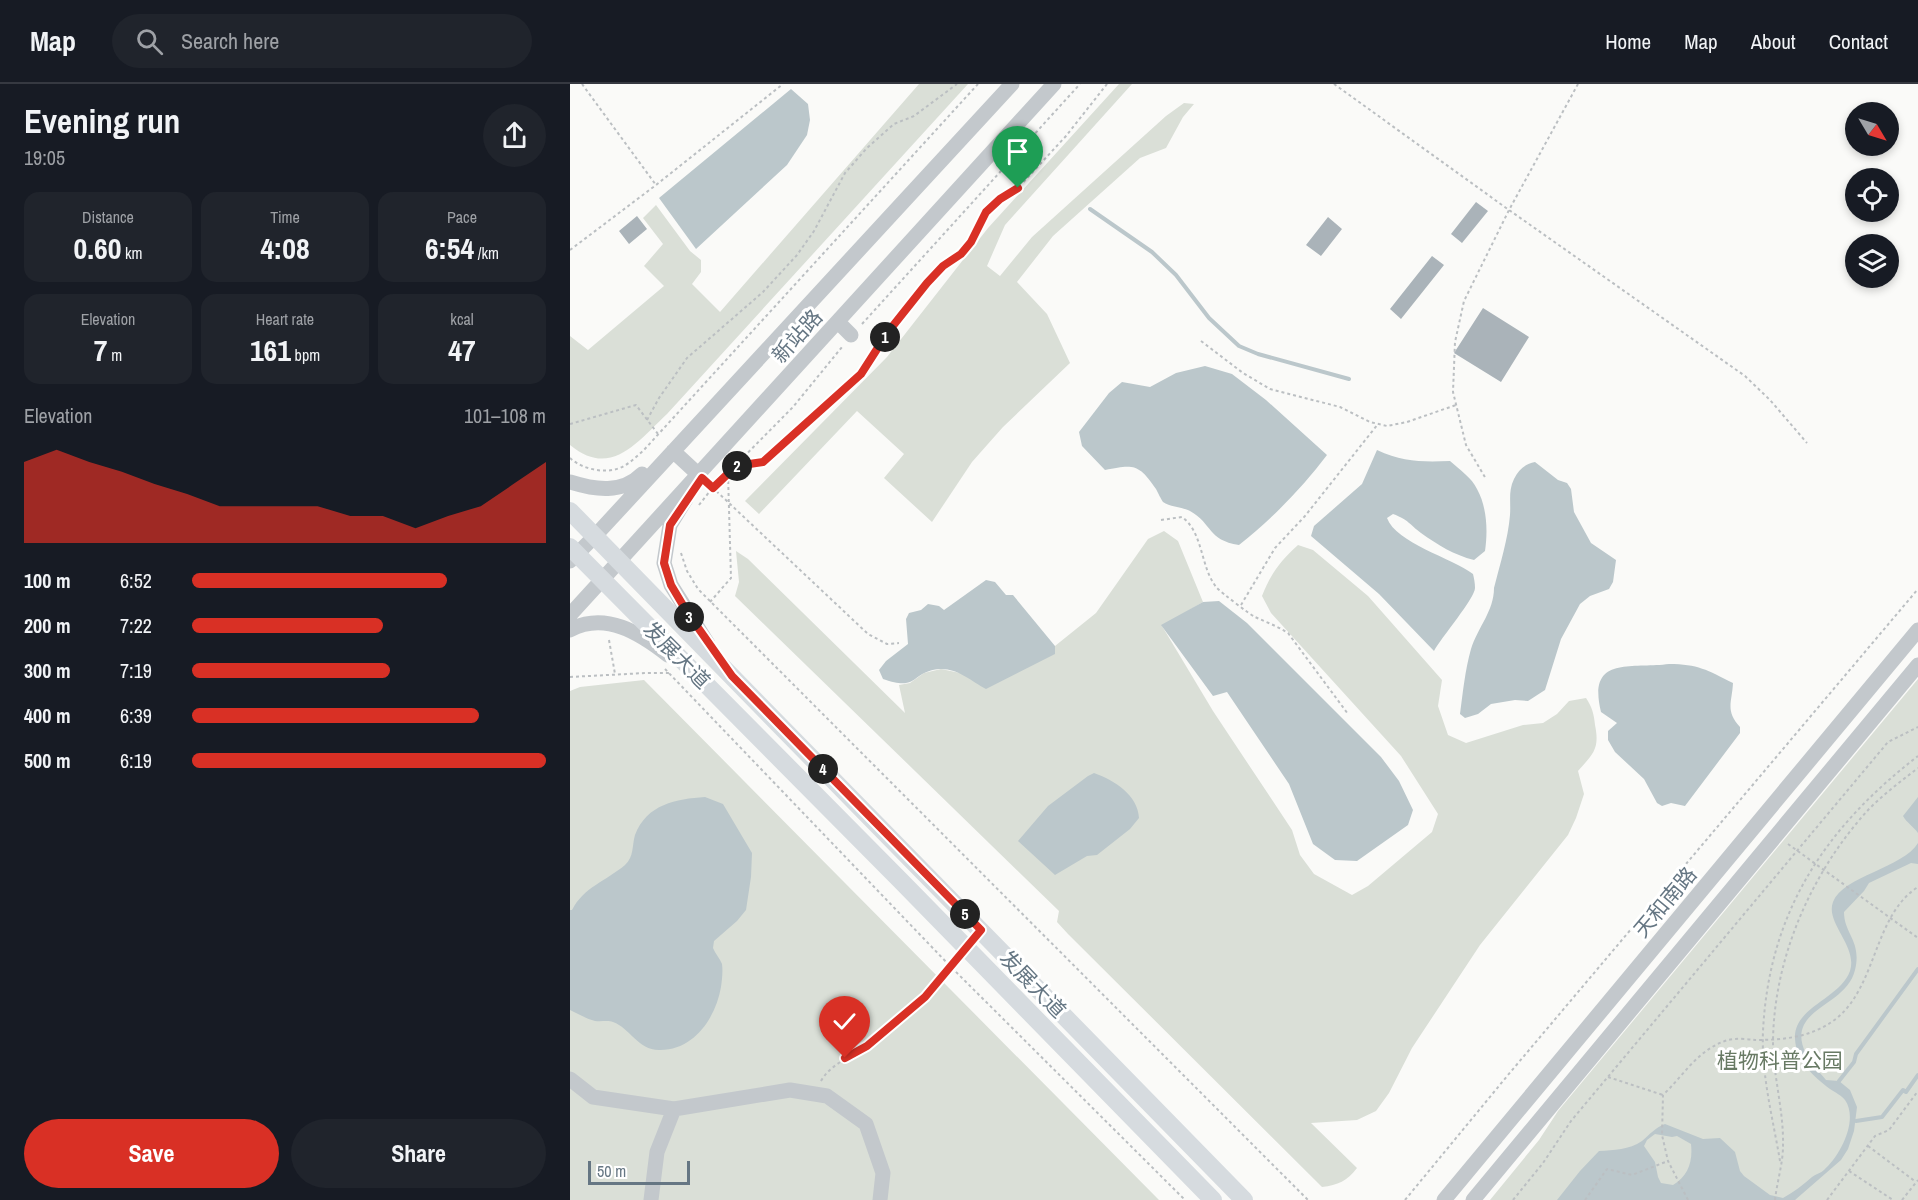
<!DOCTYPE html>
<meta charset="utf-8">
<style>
:root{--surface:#171b24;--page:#20242c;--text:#f1f3f6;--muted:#9ea1a6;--line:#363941;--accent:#d93025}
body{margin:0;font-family:"Archivo Narrow","Noto Sans SC",sans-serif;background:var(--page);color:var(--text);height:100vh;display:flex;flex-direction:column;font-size:22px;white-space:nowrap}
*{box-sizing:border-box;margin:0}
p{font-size:20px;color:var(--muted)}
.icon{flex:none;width:33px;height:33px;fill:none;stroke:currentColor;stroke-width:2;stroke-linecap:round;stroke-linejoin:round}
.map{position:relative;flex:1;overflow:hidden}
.panel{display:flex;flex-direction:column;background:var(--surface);width:570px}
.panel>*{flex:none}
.needle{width:39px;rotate:128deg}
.tools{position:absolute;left:1275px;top:18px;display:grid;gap:12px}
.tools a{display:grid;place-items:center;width:54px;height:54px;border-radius:50%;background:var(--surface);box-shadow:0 3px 9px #0003;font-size:30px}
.scale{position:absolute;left:18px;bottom:15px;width:102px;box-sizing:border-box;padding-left:6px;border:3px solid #657683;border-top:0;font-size:16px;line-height:21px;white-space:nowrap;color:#657683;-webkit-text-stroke:4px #fff;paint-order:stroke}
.pin{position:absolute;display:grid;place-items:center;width:51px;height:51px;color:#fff;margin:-62px -26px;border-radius:50% 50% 50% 0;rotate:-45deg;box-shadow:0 0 6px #0007}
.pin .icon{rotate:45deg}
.km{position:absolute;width:30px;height:30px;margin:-15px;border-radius:50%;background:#222;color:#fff;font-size:16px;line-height:30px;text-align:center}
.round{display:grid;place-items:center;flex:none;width:63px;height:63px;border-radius:32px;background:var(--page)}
.head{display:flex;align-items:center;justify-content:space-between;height:102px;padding:0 24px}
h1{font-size:33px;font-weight:800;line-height:45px}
.stats{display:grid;grid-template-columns:repeat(3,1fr);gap:9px;height:102px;padding:6px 24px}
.stats div{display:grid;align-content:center;border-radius:15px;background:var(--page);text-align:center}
.stats b{font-size:30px;font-weight:800}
.stats small{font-size:16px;font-weight:400}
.stats p{font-size:16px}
.chart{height:168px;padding:12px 24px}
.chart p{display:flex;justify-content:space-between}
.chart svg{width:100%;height:108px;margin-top:6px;fill:var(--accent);opacity:.7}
.primary-button{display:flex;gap:12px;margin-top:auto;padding:12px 24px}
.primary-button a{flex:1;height:69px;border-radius:36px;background:var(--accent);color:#fff;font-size:24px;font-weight:800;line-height:69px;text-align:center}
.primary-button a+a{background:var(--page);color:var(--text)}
ul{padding:0 24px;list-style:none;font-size:20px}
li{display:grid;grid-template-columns:96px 72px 1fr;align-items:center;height:45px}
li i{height:15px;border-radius:8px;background:var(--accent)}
header{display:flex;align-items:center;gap:36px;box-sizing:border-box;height:84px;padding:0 30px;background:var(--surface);border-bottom:2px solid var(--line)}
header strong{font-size:28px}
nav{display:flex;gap:33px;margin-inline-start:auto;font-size:21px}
.search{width:420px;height:54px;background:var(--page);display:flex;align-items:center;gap:15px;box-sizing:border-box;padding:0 21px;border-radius:33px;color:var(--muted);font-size:22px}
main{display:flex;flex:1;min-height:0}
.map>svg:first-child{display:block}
.green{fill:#dadfd7}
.water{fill:#bbc7cb;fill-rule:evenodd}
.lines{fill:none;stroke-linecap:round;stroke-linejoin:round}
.stream{stroke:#bbc7cb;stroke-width:4}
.building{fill:#aab3b9}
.path{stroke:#bbbfc2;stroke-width:2;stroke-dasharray:3 3;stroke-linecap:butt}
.minor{stroke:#c3c8cc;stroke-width:15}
.major{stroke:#d6dbdf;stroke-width:18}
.route-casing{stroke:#fff;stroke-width:12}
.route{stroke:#d93025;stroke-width:8}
.labels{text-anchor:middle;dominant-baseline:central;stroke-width:6;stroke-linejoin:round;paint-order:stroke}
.street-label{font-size:21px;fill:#657683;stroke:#fff}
.park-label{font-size:21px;fill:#687a64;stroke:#fff}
</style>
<header>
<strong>Map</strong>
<div class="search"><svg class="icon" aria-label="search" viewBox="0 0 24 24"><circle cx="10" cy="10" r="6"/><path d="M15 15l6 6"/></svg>Search here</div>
<nav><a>Home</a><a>Map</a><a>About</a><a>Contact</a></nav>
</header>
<main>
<section class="panel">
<div class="head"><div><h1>Evening run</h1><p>19:05</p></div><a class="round"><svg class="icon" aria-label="share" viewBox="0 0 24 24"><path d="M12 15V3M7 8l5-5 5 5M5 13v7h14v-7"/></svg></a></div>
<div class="stats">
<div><p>Distance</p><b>0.60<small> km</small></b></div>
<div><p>Time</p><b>4:08</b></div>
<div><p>Pace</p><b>6:54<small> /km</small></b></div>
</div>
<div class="stats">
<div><p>Elevation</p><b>7<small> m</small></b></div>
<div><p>Heart rate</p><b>161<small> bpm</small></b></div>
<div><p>kcal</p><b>47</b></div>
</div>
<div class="chart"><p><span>Elevation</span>101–108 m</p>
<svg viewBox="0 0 160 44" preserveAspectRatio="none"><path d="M0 44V11L10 6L20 11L30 15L40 20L50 24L60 29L70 29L80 29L90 29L100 33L110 33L120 38L130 33L140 29L150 20L160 11V44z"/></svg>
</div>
<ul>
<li><b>100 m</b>6:52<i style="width:72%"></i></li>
<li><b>200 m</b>7:22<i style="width:54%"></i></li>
<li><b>300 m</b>7:19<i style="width:56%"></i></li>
<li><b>400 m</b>6:39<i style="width:81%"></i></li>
<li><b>500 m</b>6:19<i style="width:100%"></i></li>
</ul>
<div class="primary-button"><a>Save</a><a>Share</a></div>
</section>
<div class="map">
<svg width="1348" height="1116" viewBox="0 0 1348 1116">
<rect width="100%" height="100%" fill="#fafaf8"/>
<path class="green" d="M349 0H398L97 330C67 358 41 395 0 361V252L18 266 94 202 74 182 93 160 73 134 86 121 120 167 131 176V188L122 200 150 228Z
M549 0H562L435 141 417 182 430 192 462 153 596 32 614 19 624 20 613 33 596 64 570 74 483 152 447 198 477 230 500 279 433 343 402 378 362 438 314 394 334 370 287 327 189 430 175 417 317 273 418 144Z
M594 447 608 457 633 518 592 542 643 627 722 746 730 771 744 790 782 811 798 802 862 748 868 730 831 672 701 529 692 512C700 491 711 476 728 461L743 466 798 512 872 596 868 622 878 651 896 659 953 641 973 639 987 630 999 617 1016 614C1022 623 1024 630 1025 641 1030 665 1023 670 1008 687L1014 710 1006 734 998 751 910 861 842 964 819 1009 806 1027 787 1036 741 1039 787 1084C777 1097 768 1101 752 1103L498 850 487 838 489 827 165 512 169 498 166 467 178 475 335 629 329 601 340 599 354 589 371 585 395 590 484 570 485 562 526 529 578 455Z
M1348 595V1116H920L969 1056 988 1027Z
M74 596 589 1116H0V607L10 603Z"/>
<path class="water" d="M221 5 238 20 240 36 237 51 217 81 126 165 89 114Z
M635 282 662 290 696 316 757 371C732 404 701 436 669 461 637 456 643 440 620 427 612 423 600 423 593 418 591 415 588 409 586 405 569 380 564 380 535 386L512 362 509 348 539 309 552 298 580 303 606 289Z
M807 366C833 378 852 378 880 377 889 385 902 394 907 405 917 423 918 447 915 467L904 476C884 471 868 461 851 449 839 440 839 436 823 430L817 434C826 459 882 474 903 490 904 494 905 499 905 504 905 514 871 554 864 567L809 510 741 452 744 442 792 400Z
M965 378 988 396 997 399 1001 405 1004 428 1021 459 1046 476 1043 498 1039 505 1020 512 1010 520 991 555 975 606 958 617 945 616 921 620 908 630 895 634 890 630C893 608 895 586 901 565 908 543 924 527 924 504 930 480 938 455 940 431 941 418 938 407 944 395 949 385 955 380 965 378Z
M416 496 425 498 436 511H443L485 562V570L416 605C401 597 388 584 369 585 340 588 349 608 313 595L309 586 316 577 338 560 336 535 339 529 351 526 358 520 369 522 374 526Z
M649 517 677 539 811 673 829 697 843 726 838 741 787 777 765 776 743 760 719 700 657 608 643 612 591 541 633 518Z
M1099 580C1128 580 1137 586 1163 599 1162 619 1155 626 1170 643V649L1115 722 1101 719 1092 722 1087 719 1074 695 1045 668 1038 656V647L1047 639 1031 628C1017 571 1061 585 1099 580Z
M524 689C544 696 568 711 569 734L560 745 527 771 517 772 485 791 448 757 478 722 518 692Z
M135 713 153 720 182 769 181 793 176 826 167 837 144 857 143 864C145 869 150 875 152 880 153 887 152 896 151 903 146 933 124 967 89 966 68 966 60 944 43 938 38 936 31 938 25 937 17 935 8 930 0 926V826H2C14 803 36 797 55 781 64 773 62 761 65 751 77 720 106 715 135 713Z
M1348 713V749C1343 742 1337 739 1333 732Z
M1348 759V780L1341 779 1299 799 1294 807 1274 828C1274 850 1292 857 1285 886 1276 924 1214 924 1236 970 1240 980 1250 988 1256 996L1269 997 1280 1006 1287 1023 1284 1047 1278 1065 1271 1076 1225 1116H987L1010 1087 1029 1067C1044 1066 1059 1066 1072 1057 1080 1050 1085 1044 1095 1040L1133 1055 1150 1054 1165 1068 1170 1087 1174 1092 1200 1111 1213 1114C1224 1108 1233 1101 1242 1093 1246 1090 1251 1089 1254 1086 1270 1072 1289 1036 1275 1016 1272 1012 1265 1008 1260 1005 1244 993 1226 977 1225 955 1223 923 1270 915 1280 887 1288 862 1255 839 1263 818 1273 792 1333 784 1348 759ZM1085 1050 1102 1053 1107 1052 1121 1060C1123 1078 1118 1092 1103 1101L1091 1099 1088 1093 1085 1078 1074 1062 1077 1056Z"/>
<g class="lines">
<path class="stream" d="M520 125 582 168 606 191 639 234 669 262 688 270 779 295
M1269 997 1284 978 1286 970 1348 885
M1286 1037 1312 1033 1333 1006 1336 1008 1348 991"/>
</g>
<path class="building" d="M906 118 918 127 892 159 881 150Z
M67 132 77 145 59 160 49 147Z
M758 133 772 145 751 172 736 161Z
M862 172 874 181 831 235 820 225Z
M913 224 959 253 931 298 884 269Z"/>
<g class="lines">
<path class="path" d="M12 0 86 101
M764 0 939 126 894 217 885 258 883 308 896 361 916 395
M1008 0 939 126 1175 292 1200 316 1237 359
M0 166 86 101 213 0
M292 240 510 0
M631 257 673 289 700 305 770 323 800 338 817 342 837 338 886 321
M77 336 89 314 117 274 193 208 227 171 244 147 275 89 297 64 324 40 344 32 387 0
M0 340 66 321 88 350
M0 374C13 386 38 391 54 382 61 378 67 372 73 367L408 0
M166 382 193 378 291 290 318 248 357 199 373 182 391 170 401 158 416 128 430 115 448 104 496 52 537 0
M142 403 298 550 317 560 329 559
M129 421 140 407 223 323 272 263
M591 436 612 433C634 449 630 484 647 504 652 509 679 530 685 533 696 538 707 542 718 549L778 630
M111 469 117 487 128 505 738 1116
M140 518 161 494 158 390
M671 521 705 464 735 432 808 340
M39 556 45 590
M95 585 381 883 615 1116
M0 593 76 589H99
M1218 760 1348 854
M1038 993 1093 1011
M251 997C262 978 282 974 298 960 330 934 361 908 387 877
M1298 1062 1346 1098
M1210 1077C1203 1035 1191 990 1193 947 1199 827 1256 743 1348 672
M1279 1087 1323 1116
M835 1116 938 991 1348 505
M943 1116 973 1079 1001 1037 1318 658 1348 643
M1015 1116 1037 1085 1062 1091 1098 1077
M1118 1116 1098 1077 1092 1051 1093 1011C1114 991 1128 965 1158 956 1166 954 1177 955 1185 956 1215 956 1243 953 1267 934 1307 901 1304 831 1348 803
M1205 1116C1207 1098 1213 1079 1213 1062 1214 1027 1203 992 1203 957 1204 873 1242 787 1299 725 1314 710 1331 697 1348 684
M1257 1116 1305 1052 1319 1046 1348 1007
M1332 1116 1348 1096"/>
<path class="minor" d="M268 238 281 251
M103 367 129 391
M0 398C25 406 52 410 72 390
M116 415 100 441 94 479 101 501 138 560
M0 477 25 452 442 0
M0 531 484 0
M0 546C35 527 70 549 98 571
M0 995 23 1013 104 1025 220 1006 257 1012 296 1040 313 1089 310 1116
M81 1116 87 1068 104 1025
M874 1116 1348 546
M903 1116 1348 581"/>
<path class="major" d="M0 427 674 1116
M0 463 331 797 643 1116"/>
</g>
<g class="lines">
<g class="route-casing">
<path id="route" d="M275 974 297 962 355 913 411 846 162 592 117 528 101 501 94 479 100 441 132 394 143 404 166 382 193 378 291 290 318 248 357 199 373 182 391 170 401 158 416 128 430 115 448 104"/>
</g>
<use href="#route" class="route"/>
</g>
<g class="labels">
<g class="street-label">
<text transform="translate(227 252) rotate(-48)">新站路</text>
<text transform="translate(107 571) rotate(45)">发展大道</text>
<text transform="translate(1095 818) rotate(-50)">天和南路</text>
<text transform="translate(463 900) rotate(46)">发展大道</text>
</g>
<g class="park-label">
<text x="1210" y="976">植物科普公园</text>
</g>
</g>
</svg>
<div class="tools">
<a><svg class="needle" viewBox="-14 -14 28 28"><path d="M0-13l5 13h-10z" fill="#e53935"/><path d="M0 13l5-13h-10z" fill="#9ea1a6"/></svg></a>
<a><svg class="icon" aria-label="locate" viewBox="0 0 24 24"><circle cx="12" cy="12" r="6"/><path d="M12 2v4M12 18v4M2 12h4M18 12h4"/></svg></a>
<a><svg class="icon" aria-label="layers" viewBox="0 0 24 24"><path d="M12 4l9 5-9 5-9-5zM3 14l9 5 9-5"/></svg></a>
</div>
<div class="scale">50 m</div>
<div class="pin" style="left:448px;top:104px;background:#1e9e55"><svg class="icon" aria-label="arrive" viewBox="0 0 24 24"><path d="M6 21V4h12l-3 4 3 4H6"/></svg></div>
<div class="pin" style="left:275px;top:974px;background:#d93025"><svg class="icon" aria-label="check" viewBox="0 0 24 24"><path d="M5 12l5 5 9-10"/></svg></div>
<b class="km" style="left:315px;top:253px">1</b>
<b class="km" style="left:167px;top:382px">2</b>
<b class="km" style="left:119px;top:533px">3</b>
<b class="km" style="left:253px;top:685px">4</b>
<b class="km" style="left:395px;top:830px">5</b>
</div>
</main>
